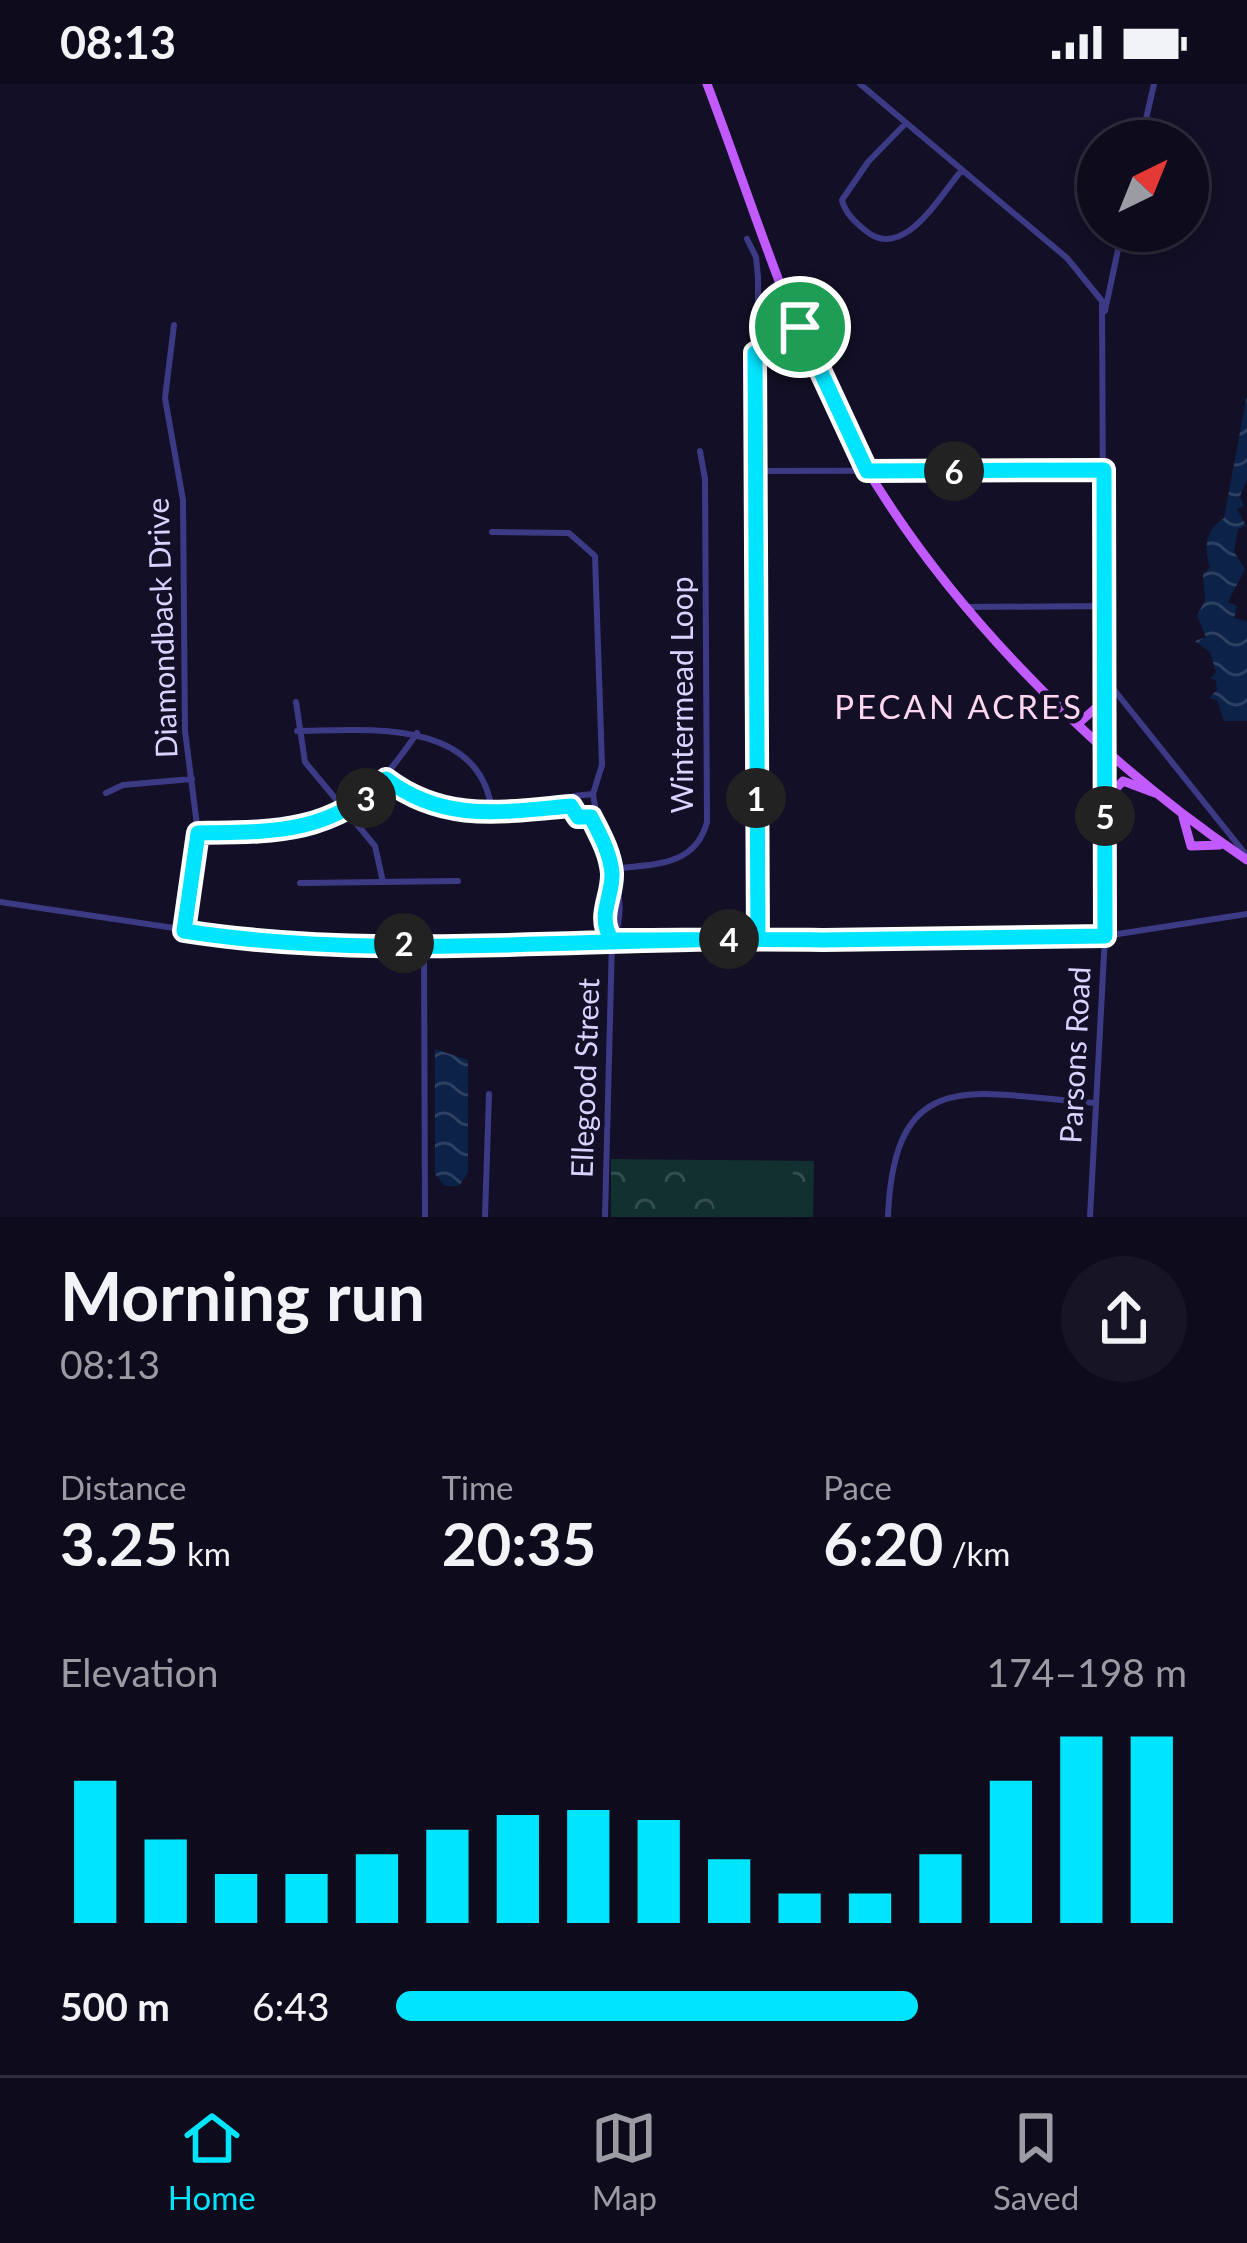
<!DOCTYPE html>
<meta charset="utf-8">
<style>
:root{--surface:#0e0b1c;--page:#171425;--text:#f1f3f6;--muted:#9b9ba3;--line:#2e2b3b;--accent:#00e5ff}
body{margin:0;font-family:Lato,sans-serif;background:var(--page);color:var(--text);height:100vh;display:flex;flex-direction:column;font-size:45px;white-space:nowrap}
*{box-sizing:border-box;margin:0}
p{font-size:39px;color:var(--muted)}
.icon{flex:none;width:66px;height:66px;fill:none;stroke:currentColor;stroke-width:2;stroke-linecap:round;stroke-linejoin:round}
.map{position:relative;height:1133px;overflow:hidden}
.sheet{display:flex;flex-direction:column;background:var(--surface);flex:1}
.sheet>*{flex:none}
.needle{width:78px;rotate:43deg}
.buttons{position:absolute;left:1077px;top:36px;display:grid;gap:24px}
.buttons a{display:grid;place-items:center;width:132px;height:132px;border-radius:50%;background:var(--surface);box-shadow:0 6px 18px #0003,0 0 0 3px var(--line);font-size:60px}
.pin{position:absolute;display:grid;place-items:center;width:102px;height:102px;color:#fff;margin:-51px;border:6px solid #fff;border-radius:50%;box-shadow:0 3px 12px #0007}
.km{position:absolute;width:60px;height:60px;margin:-30px;border-radius:50%;background:#222;color:#fff;font-size:33px;line-height:60px;text-align:center}
.round{display:grid;place-items:center;flex:none;width:126px;height:126px;border-radius:63px;background:var(--page)}
.overview{display:flex;align-items:center;justify-content:space-between;height:204px;padding:0 60px}
h1{font-size:66px;font-weight:700;line-height:90px}
.stats{display:grid;grid-template-columns:repeat(3,1fr);gap:18px;height:204px;padding:12px 60px}
.stats div{display:grid;align-content:center}
.stats b{font-size:60px;font-weight:700}
.stats small{font-size:33px;font-weight:400}
.stats p{font-size:33px}
.chart{height:336px;padding:24px 60px}
.chart p{display:flex;justify-content:space-between}
.chart svg{width:100%;height:216px;margin-top:12px;stroke:var(--accent);stroke-width:6}
ul{padding:0 60px;list-style:none;font-size:39px}
li{display:grid;grid-template-columns:192px 144px 1fr;align-items:center;height:90px}
li i{height:30px;border-radius:15px;background:var(--accent)}
.status{display:flex;justify-content:space-between;align-items:center;height:84px;padding:0 60px;background:var(--surface);direction:ltr}
.status svg{height:33px;fill:currentColor}
.menu{display:flex;justify-content:space-around;align-items:center;height:168px;border-top:3px solid var(--line);background:var(--surface);font-size:33px;color:var(--muted)}
.menu a{display:grid;justify-items:center;gap:6px}
.menu .active{color:var(--accent)}
.map>svg:first-child{display:block}
.park{fill:url(#park-crowns)}
.pitch{fill:#12302f}
.water{fill:url(#water-waves)}
.lines{fill:none;stroke-linecap:round;stroke-linejoin:round}
.minor{stroke:#3d3a85;stroke-width:6}
.major{stroke:#c25bff;stroke-width:9}
.route-casing{stroke:#fff;stroke-width:24}
.route{stroke:#00e5ff;stroke-width:15}
.labels{text-anchor:middle;dominant-baseline:central;stroke-width:9;stroke-linejoin:round;paint-order:stroke}
.street-label{font-size:30px;fill:#d9d4ff;stroke:#130f26}
.neighbourhood-label{font-size:33px;letter-spacing:3px;fill:#ffd6f0;stroke:#130f26}
</style>
<div class="status"><b>08:13</b><svg viewBox="0 0 49 12"><path d="M0 12V9h3v3zM5 12V6h3v6zM10 12V3h3v9zM15 12V0h3v12zM26 1h20v11H26zM47 4h2v5h-2z"/></svg></div>
<div class="map">
<svg width="1247" height="1133" viewBox="0 0 1247 1133">
<defs>
<pattern id="park-crowns" width="20" height="18" patternUnits="userSpaceOnUse" patternTransform="scale(3)"><rect width="20" height="18" fill="#12302f"/><path d="M2 6a3 3 0 1 1 6 0M12 15a3 3 0 1 1 6 0" fill="none" stroke="#344d4e"/></pattern>
<pattern id="water-waves" width="16" height="10" patternUnits="userSpaceOnUse" patternTransform="scale(3)"><rect width="16" height="10" fill="#0c2248"/><path d="M0 5q4-4 8 0t8 0" fill="none" stroke="#2f4163"/></pattern>
</defs>
<rect width="100%" height="100%" fill="#130f26"/>
<path class="park" d="M611 1075 814 1077 813 1133H611Z"/>
<path class="pitch" d="M788 1080 793 1084 791 1133H717L703 1084Z"/>
<path class="water" d="M1247 311V395L1240 412 1244 422 1237 425 1246 442 1238 445 1234 468 1245 485 1228 518 1237 522 1234 534 1247 537V637H1224L1217 616 1209 614 1217 606 1216 596 1210 595 1216 588 1210 568 1195 557 1206 553 1197 531 1205 517 1203 490 1210 484C1204 465 1205 445 1224 434Z
M435 965 468 976V1089L459 1102H445L435 1090Z"/>
<g class="lines">
<path class="minor" d="M860 0 1067 174 1102 217 1105 852 1090 1133
M906 39 868 78 842 116C845 129 855 138 866 147 904 178 940 111 962 86
M1141 57 1154 0
M747 155 756 173 758 193V855
M1105 227 1122 147
M174 241 165 314 183 416 185 647 198 749 184 847
M755 269 798 244
M755 387 1104 386
M492 448 569 449 595 472 602 681 593 710 596 728 586 734 574 730V712L593 710
M965 523 1105 522
M1107 597 1247 772
M296 618 305 678 375 762 383 798
M297 647C366 646 482 633 492 729
M386 695C443 740 503 728 571 722
M106 709 123 701 192 695
M591 733C608 764 632 823 612 856L605 1133
M198 749C312 748 349 750 417 649
M611 785C651 780 695 784 707 738L705 395 700 367
M300 799 458 797
M611 802 604 836 612 856
M0 818 274 859 1105 852 1247 830
M424 859 425 1133
M485 1133 489 1010
M888 1133C894 976 976 1011 1096 1019"/>
<path class="major" d="M707 0C749 110 784 226 837 331 925 505 1086 667 1247 776
M1080 638 1107 614
M1105 716 1123 697 1155 709
M1183 733 1191 762 1220 761"/>
</g>
<g class="lines">
<g class="route-casing">
<path id="route" d="M800 243 755 269 758 855C572 855 366 876 184 847L198 749C272 748 330 750 386 695 444 739 502 728 571 722L578 733H591C600 751 610 768 612 789 613 814 596 832 612 856 682 856 753 855 823 856L1105 852 1104 386 867 387 800 243"/>
</g>
<use href="#route" class="route"/>
</g>
<g class="labels">
<g class="street-label">
<text transform="translate(161 544) rotate(-92)">Diamondback Drive</text>
<text transform="translate(681 611) rotate(-90)">Wintermead Loop</text>
<text transform="translate(1074 971) rotate(-87)">Parsons Road</text>
<text transform="translate(584 994) rotate(-88)">Ellegood Street</text>
</g>
<g class="neighbourhood-label">
<text x="959" y="622">PECAN ACRES</text>
</g>
</g>
</svg>
<div class="buttons">
<a><svg class="needle" viewBox="-14 -14 28 28"><path d="M0-13l5 13h-10z" fill="#e53935"/><path d="M0 13l5-13h-10z" fill="#9b9ba3"/></svg></a>
</div>
<div class="pin" style="left:800px;top:243px;background:#1e9e55"><svg class="icon" aria-label="arrive" viewBox="0 0 24 24"><path d="M6 21V4h12l-3 4 3 4H6"/></svg></div>
<b class="km" style="left:756px;top:714px">1</b>
<b class="km" style="left:404px;top:859px">2</b>
<b class="km" style="left:366px;top:714px">3</b>
<b class="km" style="left:729px;top:855px">4</b>
<b class="km" style="left:1105px;top:732px">5</b>
<b class="km" style="left:954px;top:387px">6</b>
</div>
<section class="sheet">
<div class="overview"><div><h1>Morning run</h1><p>08:13</p></div><a class="round"><svg class="icon" aria-label="share" viewBox="0 0 24 24"><path d="M12 15V3M7 8l5-5 5 5M5 13v7h14v-7"/></svg></a></div>
<div class="stats">
<div><p>Distance</p><b>3.25<small> km</small></b></div>
<div><p>Time</p><b>20:35</b></div>
<div><p>Pace</p><b>6:20<small> /km</small></b></div>
</div>
<div class="chart"><p><span>Elevation</span>174–198 m</p>
<svg viewBox="0 0 160 44" preserveAspectRatio="none"><path d="M5 44V15M15 44V27M25 44V34M35 44V34M45 44V30M55 44V25M65 44V22M75 44V21M85 44V23M95 44V31M105 44V38M115 44V38M125 44V30M135 44V15M145 44V6M155 44V6"/></svg>
</div>
<ul>
<li><b>500 m</b>6:43<i style="width:66%"></i></li>
</ul>
</section>
<nav class="menu">
<a class="active"><svg class="icon" aria-label="home" viewBox="0 0 24 24"><path d="M3 11l9-7 9 7M6 9v11h12V9"/></svg>Home</a>
<a><svg class="icon" aria-label="map" viewBox="0 0 24 24"><path d="M3 6l6-2 6 2 6-2v14l-6 2-6-2-6 2zM9 4v14M15 6v14"/></svg>Map</a>
<a><svg class="icon" aria-label="saved" viewBox="0 0 24 24"><path d="M7 4h10v16l-5-4-5 4z"/></svg>Saved</a>
</nav>
